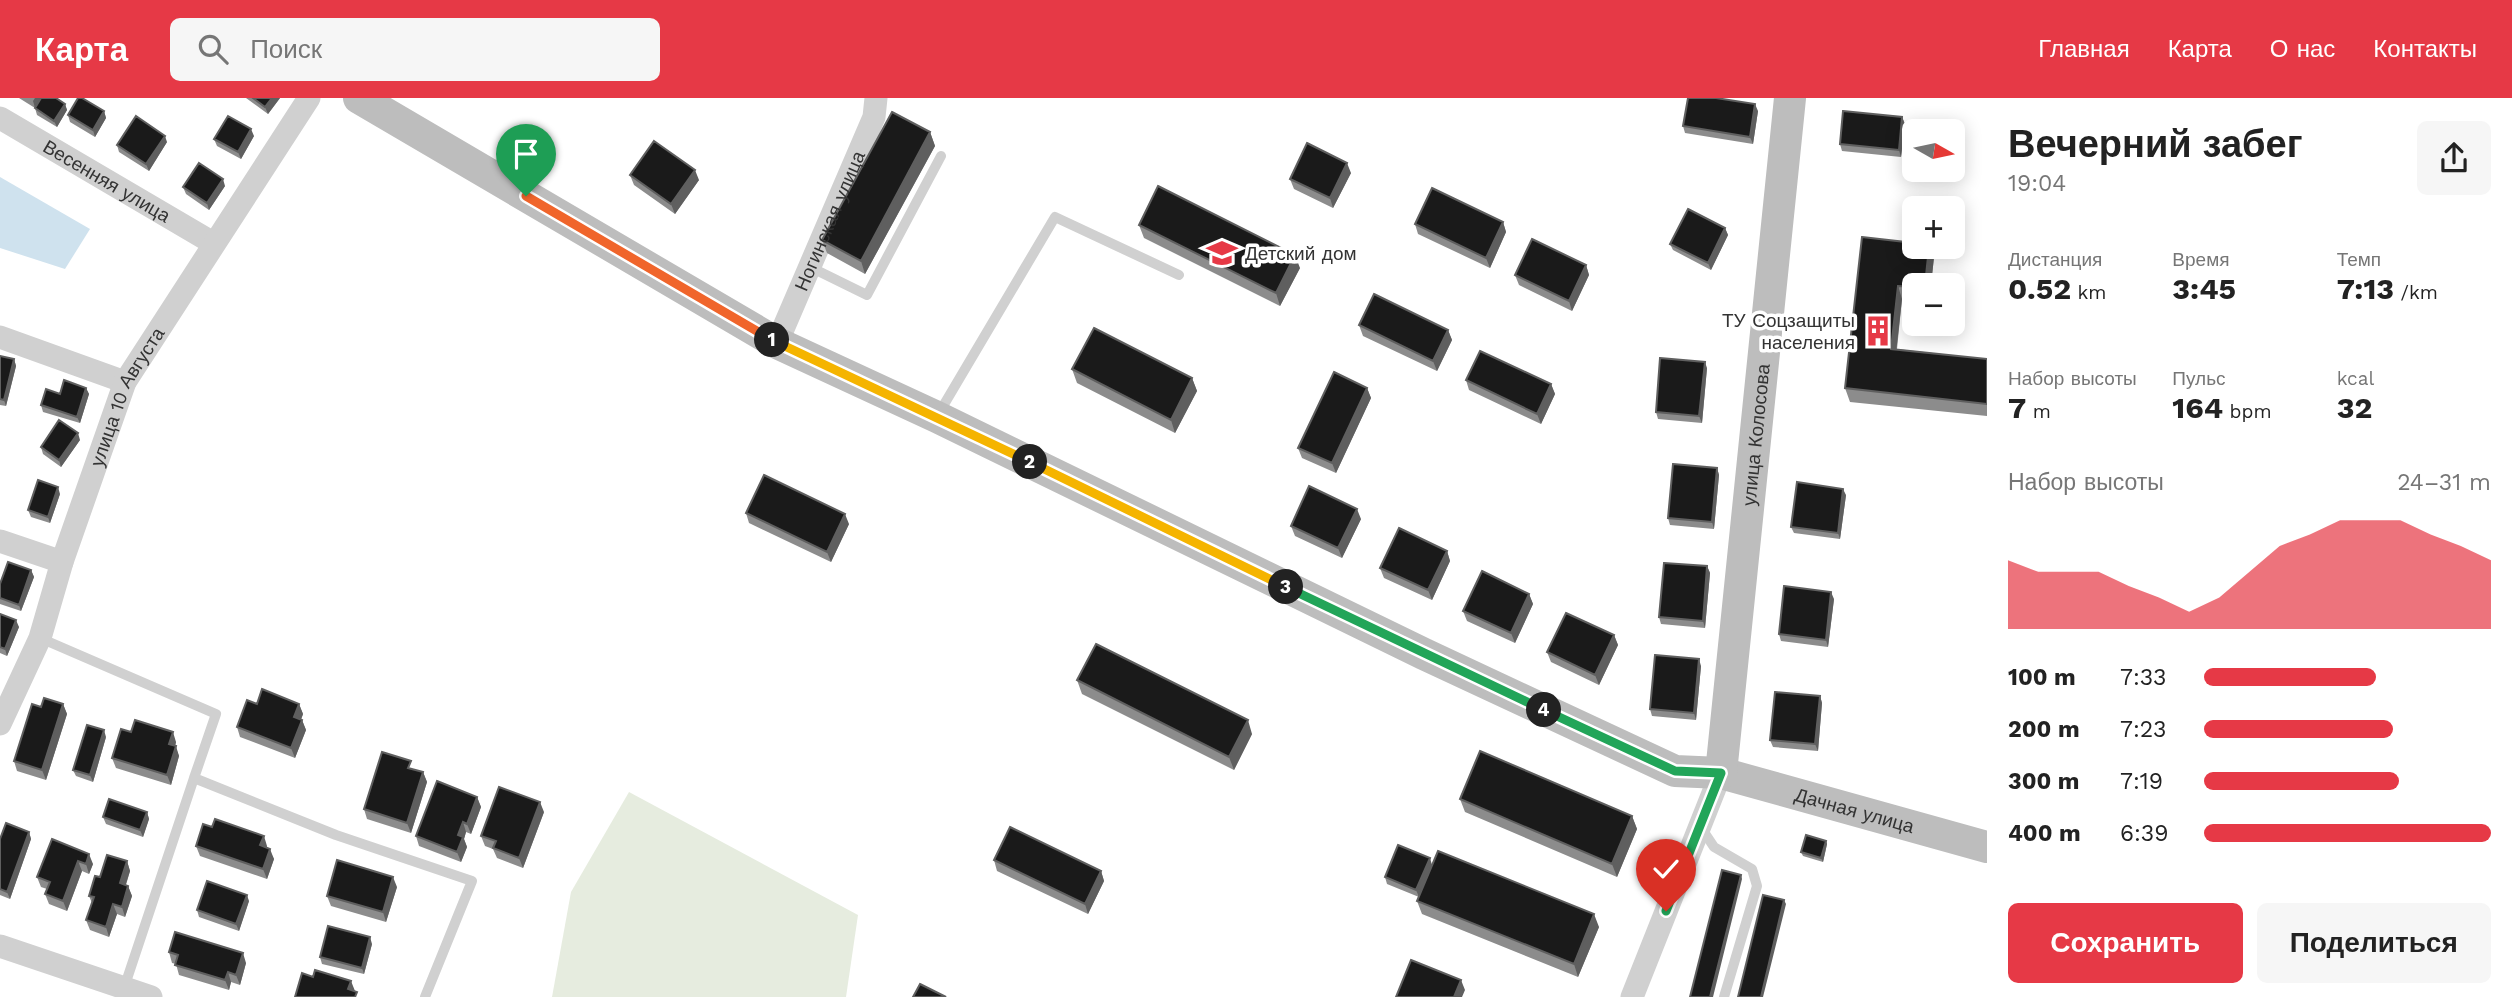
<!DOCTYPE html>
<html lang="ru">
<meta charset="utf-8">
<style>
:root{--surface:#fff;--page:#f6f6f6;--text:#222;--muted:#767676;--accent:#e63946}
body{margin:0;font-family:"Work Sans",sans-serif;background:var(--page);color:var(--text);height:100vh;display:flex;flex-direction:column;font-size:26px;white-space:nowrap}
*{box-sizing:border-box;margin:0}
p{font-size:23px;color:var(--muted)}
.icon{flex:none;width:38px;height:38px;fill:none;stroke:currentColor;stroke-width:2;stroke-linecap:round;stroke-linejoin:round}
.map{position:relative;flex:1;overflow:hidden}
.panel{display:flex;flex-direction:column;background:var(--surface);width:525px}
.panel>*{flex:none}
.needle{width:46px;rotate:99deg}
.tools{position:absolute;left:1902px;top:21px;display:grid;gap:14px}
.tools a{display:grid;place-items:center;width:63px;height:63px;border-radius:10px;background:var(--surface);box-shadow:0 4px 18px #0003;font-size:35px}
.pin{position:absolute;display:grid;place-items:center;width:60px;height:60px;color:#fff;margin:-72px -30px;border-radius:50% 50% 50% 0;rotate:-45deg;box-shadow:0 0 7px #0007}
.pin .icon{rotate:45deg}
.km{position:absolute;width:35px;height:35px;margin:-18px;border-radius:50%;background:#222;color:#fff;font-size:19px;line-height:35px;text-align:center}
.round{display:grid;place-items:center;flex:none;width:74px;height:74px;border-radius:10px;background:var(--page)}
.headline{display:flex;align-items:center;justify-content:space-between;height:119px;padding:0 21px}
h1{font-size:38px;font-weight:700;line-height:52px}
.figures{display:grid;grid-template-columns:repeat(3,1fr);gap:10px;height:119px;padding:7px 21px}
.figures div{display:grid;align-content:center}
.figures b{font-size:30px;font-weight:700}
.figures small{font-size:19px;font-weight:400}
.figures p{font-size:19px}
.chart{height:196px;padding:14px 21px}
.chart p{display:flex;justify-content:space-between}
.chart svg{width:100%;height:126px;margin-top:7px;fill:var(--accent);opacity:.7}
.cta{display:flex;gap:14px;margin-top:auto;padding:14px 21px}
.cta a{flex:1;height:80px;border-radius:10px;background:var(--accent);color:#fff;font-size:28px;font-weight:700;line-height:80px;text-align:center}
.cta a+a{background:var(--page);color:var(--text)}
ul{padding:0 21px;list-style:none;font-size:23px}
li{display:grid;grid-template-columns:112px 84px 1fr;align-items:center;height:52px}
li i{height:18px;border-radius:9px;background:var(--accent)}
header{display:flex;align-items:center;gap:42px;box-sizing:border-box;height:98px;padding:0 35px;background:var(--accent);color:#fff}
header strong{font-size:33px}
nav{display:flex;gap:38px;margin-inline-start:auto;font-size:24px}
.search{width:490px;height:63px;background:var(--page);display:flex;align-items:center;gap:18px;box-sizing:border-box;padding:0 24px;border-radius:10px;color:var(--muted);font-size:26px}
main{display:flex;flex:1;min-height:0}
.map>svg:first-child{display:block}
.green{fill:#e6ecdf}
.water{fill:#cfe2ee}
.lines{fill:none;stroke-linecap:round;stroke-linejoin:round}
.lane{stroke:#d0d0d0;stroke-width:10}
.street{stroke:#d0d0d0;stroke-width:23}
.secondary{stroke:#bdbdbd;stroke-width:32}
.wall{fill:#8c8c8c}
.shaded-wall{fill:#5f5f5f}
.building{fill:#1a1a1a;stroke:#5f5f5f;stroke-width:2}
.split-1-casing{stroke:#fff;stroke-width:14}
.split-2-casing{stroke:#fff;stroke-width:14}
.split-3-casing{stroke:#fff;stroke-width:14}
.split-4-casing{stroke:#fff;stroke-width:14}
.split-5-casing{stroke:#fff;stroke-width:14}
.split-1{stroke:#f0652b;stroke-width:9}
.split-2{stroke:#f5b400;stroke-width:9}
.split-3{stroke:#f5b400;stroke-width:9}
.split-4{stroke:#22a559;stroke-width:9}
.split-5{stroke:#22a559;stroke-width:9}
.labels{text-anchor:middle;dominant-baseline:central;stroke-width:7;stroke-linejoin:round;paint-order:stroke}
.street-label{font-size:19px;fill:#333;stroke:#fff}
.poi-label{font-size:19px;fill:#333;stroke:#fff;text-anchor:start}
</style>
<header>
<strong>Карта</strong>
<div class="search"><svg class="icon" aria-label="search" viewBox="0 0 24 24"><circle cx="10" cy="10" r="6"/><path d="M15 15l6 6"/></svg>Поиск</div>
<nav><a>Главная</a><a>Карта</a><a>О нас</a><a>Контакты</a></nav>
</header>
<main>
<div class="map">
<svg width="1987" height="899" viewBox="0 0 1987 899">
<rect width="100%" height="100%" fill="#fff"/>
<path class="green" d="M629 694 858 817 846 899H552L571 794Z"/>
<path class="water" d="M0 79 90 131 65 171 0 150Z"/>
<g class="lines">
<path class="lane" d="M810 169 867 197 941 58
M939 315 1055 119 1179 177
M40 540 216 616 194 680
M1700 728 1714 749 1752 771 1757 788 1724 899
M124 890 194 680 336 737 472 783 425 899"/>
<g class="street">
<path id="s1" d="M0 20 213 145"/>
<path d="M0 239 125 284"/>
<path id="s2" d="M777 245 874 19 876 0"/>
<path d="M0 443 62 464"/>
<path id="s3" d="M0 626 40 540 62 464 125 284 309 0"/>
<path d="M0 848 151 899"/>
<path d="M1632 899 1721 675"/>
</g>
<g class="secondary">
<path id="s4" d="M359 0 777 245 937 319 1424 556 1675 673 1721 675 1987 749"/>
<path id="s5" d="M1721 675 1790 0"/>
</g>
</g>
<path class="wall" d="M19 0H56L65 6 67 12 57 29 37 17 35 10Z
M246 0H280L268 16Z
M104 13 106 20 95 39 70 24 68 17Z
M1758 13 1753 46 1685 35 1683 28Z
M1902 19 1905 26 1901 59 1842 53 1840 46Z
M930 34 935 48 865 176 827 155 822 142Z
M254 38 241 61 217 48 214 41Z
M167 44 149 73 119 54 117 47Z
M1351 75 1333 110 1294 91 1290 81Z
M630 77 699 82 675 116 634 87Z
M225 88 209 112 186 96 183 89Z
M1503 124 1506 134 1490 170 1418 136 1415 126Z
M1139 127 1300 170 1280 208 1144 140Z
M1725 130 1728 137 1711 172 1673 152 1670 146Z
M1862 139 1934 159 1931 187H1914V202L1902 201 1897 251 1987 261V318L1850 304 1845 290Z
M1586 167 1589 177 1572 213 1519 187 1515 177Z
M1359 227 1448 232 1452 242 1437 273 1363 238Z
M0 258 14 261 16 268 6 308 0 307Z
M1707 270 1702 325 1658 321 1656 314Z
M1072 271 1192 280 1197 293 1175 335 1077 285Z
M1466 282 1551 286 1555 296 1541 326 1469 292Z
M86 290 89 296 80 325 43 314 41 307 60 296Z
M1367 290 1371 300 1336 375 1302 360 1298 350Z
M80 342 61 369 43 356 41 349Z
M1717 370 1719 377 1714 431 1670 427 1668 420Z
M60 396 50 425 31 419 28 412Z
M1846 397 1840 441 1794 435 1791 429Z
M746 415 849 426 831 464 749 425Z
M1361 421 1342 460 1295 438 1291 428Z
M1447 453 1450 463 1432 502 1384 480 1380 470Z
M1707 468 1710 475 1705 530 1661 526 1659 519Z
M31 472 34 479 21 513 0 506V486Z
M1529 496 1533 506 1515 545 1467 523 1463 513Z
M1834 501 1828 549 1781 543 1779 536Z
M0 516 19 529 7 558 0 555Z
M1614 537 1618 547 1599 587 1551 564 1547 554Z
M1701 568 1696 622 1652 618 1650 611Z
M1077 582 1252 636 1234 672 1082 596Z
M1820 598 1822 605 1818 653 1773 649 1770 642Z
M63 606 67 616 46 682 17 673 14 663 41 609Z
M257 606H299L303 616 301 622H302L306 632 295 660 240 639 237 629Z
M131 634 176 644 175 648 179 658 171 687 116 670 112 660Z
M106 639 93 684 76 678 73 672Z
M423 674 427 684 411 735 367 721 364 711Z
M477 699 481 709 471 736 466 734 464 741 467 749 461 764 419 748 416 738Z
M1460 701 1632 718 1637 731 1617 779 1465 714Z
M147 714 149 721 143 739 106 726 103 719Z
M544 714 523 770 497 760 493 751 485 748 481 738Z
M29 734 31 741 10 801 0 797V741Z
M52 741 93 766 89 776 82 773 67 813 49 806 45 796 47 791 41 789 37 779Z
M1826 743 1827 746 1823 764 1803 758 1801 754Z
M196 748H267V749L274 761 267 781 200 758Z
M994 762 1101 773 1104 783 1088 816 997 773Z
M127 763 130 773 126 787 128 788 132 798 125 819 117 816 109 839 90 832 86 822 92 805 89 798 100 779Z
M1432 766 1599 829 1578 879 1422 816 1417 803 1419 799 1387 786 1385 779Z
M397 789 386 824 331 808 327 798Z
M249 803 239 833 199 819 197 812Z
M372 846 364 876 322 866 320 859Z
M169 854 246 865 240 887 231 884 229 892 179 877 176 866 172 865Z"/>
<path class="shaded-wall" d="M35 0H41L35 10 33 3Z
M272 0H280L268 16 265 9Z
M65 6 67 12 57 29 54 23Z
M1755 6 1758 13 1753 46 1750 39Z
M104 13 106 20 95 39 93 32Z
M1902 19 1905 26 1901 59 1899 52Z
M251 31 254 38 241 61 238 54Z
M930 34 935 48 865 176 861 163Z
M165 38 167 44 149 73 146 66Z
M1347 65 1351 75 1333 110 1330 100Z
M695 72 699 82 675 116 671 106Z
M223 81 225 88 209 112 207 105Z
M1503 124 1506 134 1490 170 1486 160Z
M1725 130 1728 137 1711 172 1708 165Z
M1929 149H1930L1934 159 1931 187H1925Z
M1295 157 1300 170 1280 208 1276 195Z
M1586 167 1589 177 1572 213 1569 203Z
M1898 188 1902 201 1895 264 1891 251Z
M1448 232 1452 242 1437 273 1433 263Z
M14 261 16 268 6 308 4 302Z
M1705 264 1707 270 1702 325 1699 318Z
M1192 280 1197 293 1175 335 1171 322Z
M1551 286 1555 296 1541 326 1537 316Z
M86 290 89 296 80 325 77 319Z
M1367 290 1371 300 1336 375 1332 365Z
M78 335 80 342 61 369 59 362Z
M1717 370 1719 377 1714 431 1712 424Z
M58 389 60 396 50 425 48 419Z
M1843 391 1846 397 1840 441 1838 435Z
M1357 411 1361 421 1342 460 1338 450Z
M845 416 849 426 831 464 827 454Z
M1447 453 1450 463 1432 502 1428 492Z
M1707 468 1710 475 1705 530 1703 523Z
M31 472 34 479 21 513 19 507Z
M1831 494 1834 501 1828 549 1826 542Z
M1529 496 1533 506 1515 545 1511 535Z
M16 522 19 529 7 558 5 551Z
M1614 537 1618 547 1599 587 1595 577Z
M1699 561 1701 568 1696 622 1694 615Z
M1820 598 1822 605 1818 653 1815 646Z
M63 606 67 616 46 682 42 672Z
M299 606 303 616 298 629 294 619Z
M302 622 306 632 295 660 291 650Z
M1248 622 1252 636 1234 672 1229 659Z
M104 632 106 639 93 684 90 677Z
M173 634 176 644 173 656 169 646Z
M176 648 179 658 171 687 167 677Z
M423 674 427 684 411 735 407 725Z
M477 699 481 709 471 736 467 726Z
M540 704 544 714 523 770 519 760Z
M147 714 149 721 143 739 140 732Z
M1632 718 1637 731 1617 779 1612 766Z
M463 724 466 734 464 741 467 749 461 764 457 754 458 737Z
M29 734 31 741 10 801 7 794Z
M264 738 267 748 264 757 260 747Z
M1826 743 1827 746 1823 764 1821 760Z
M270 751 274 761 267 781 263 771Z
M89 756 93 766 89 776 86 766Z
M1430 760 1432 767 1419 799 1416 792Z
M78 763 82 773 67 813 63 803Z
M127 763 130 773 123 795 120 785Z
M1101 773 1104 783 1088 816 1085 806Z
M1741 777 1742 781 1713 899H1710Z
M393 779 397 789 386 824 383 814Z
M128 788 132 798 125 819 122 809Z
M247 797 249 803 239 833 236 826Z
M1784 802 1786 806 1763 899H1761Z
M113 806 117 816 109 839 106 829Z
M1594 816 1599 829 1578 879 1574 866Z
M370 839 372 846 364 876 362 870Z
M243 855 246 865 240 887 236 877Z
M228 874 231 884 229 892 225 882Z
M1461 882 1465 892 1462 899H1454Z
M351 883 355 893 348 891Z"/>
<path class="building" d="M41 0H56L65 6 54 23 35 10Z
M78 0H82L104 13 93 32 68 17Z
M253 0H272L265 9Z
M1688 0H1716L1755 6 1750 39 1683 28Z
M1843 13 1902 19 1899 52 1840 46Z
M892 14 930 34 861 163 822 142Z
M136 18 165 38 146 66 117 47Z
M228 18 251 31 238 54 214 41Z
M654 43 695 72 671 106 630 77Z
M1307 45 1347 65 1330 100 1290 81Z
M199 65 223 81 207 105 183 89Z
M1158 88 1295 157 1276 195 1139 127Z
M1432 90 1503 124 1486 160 1415 126Z
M1688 111 1725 130 1708 165 1670 146Z
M1862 139 1914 145V149H1929L1925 187H1914V189L1898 188 1891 251 1987 261V306L1845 290Z
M1532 141 1586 167 1569 203 1515 177Z
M1374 196 1448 232 1433 263 1359 227Z
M1094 230 1192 280 1171 322 1072 271Z
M1480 253 1551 286 1537 316 1466 282Z
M0 258 14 261 4 302 0 301Z
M1660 260 1705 264 1699 318 1656 314Z
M1334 274 1367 290 1332 365 1298 350Z
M64 282 86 290 77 319 41 307 46 291 60 296Z
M59 322 78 335 59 362 41 349Z
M1673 366 1717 370 1712 424 1668 420Z
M764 377 845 416 827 454 746 415Z
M38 382 58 389 48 419 28 412Z
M1797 384 1843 391 1838 435 1791 429Z
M1309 388 1357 411 1338 450 1291 428Z
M1399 430 1447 453 1428 492 1380 470Z
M8 464 31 472 19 507 0 500V486Z
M1664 465 1707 468 1703 523 1659 519Z
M1482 473 1529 496 1511 535 1463 513Z
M1784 488 1831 494 1826 542 1779 536Z
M1566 515 1614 537 1595 577 1547 554Z
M0 516 16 522 5 551 0 549Z
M1096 546 1248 622 1229 659 1077 582Z
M1655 557 1699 561 1694 615 1650 611Z
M262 591 299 606 294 619 302 622 291 650 237 629 247 602 257 606Z
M1775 594 1820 598 1815 646 1770 642Z
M44 600 63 606 42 672 14 663 32 606 41 609Z
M135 622 173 634 169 646 176 648 167 677 112 660 121 631 131 634Z
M87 627 104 632 90 677 73 672Z
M1480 653 1632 718 1612 766 1460 701Z
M382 654 411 663 408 670 423 674 407 725 364 711Z
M437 683 477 699 467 726 463 724 458 737 463 739 457 754 416 738Z
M499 689 540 704 519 760 493 750 496 743 481 738Z
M109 701 147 714 140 732 103 719Z
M215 721 264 738 260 747 270 751 263 771 196 748 203 726 212 729Z
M6 725 29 734 7 794 0 791V741Z
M1010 729 1101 773 1085 806 994 762Z
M1806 737 1826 743 1821 760 1801 754Z
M52 741 89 756 86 766 78 763 63 803 45 796 50 784 37 779Z
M1398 747 1430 760 1416 792 1385 779Z
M1438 753 1594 816 1574 866 1417 803Z
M107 757 127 763 120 785 128 788 122 809 113 806 106 829 86 822 94 799 89 798 95 778 100 779Z
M337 762 393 779 383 814 327 798Z
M1722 772 1741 777 1710 899H1690Z
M207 783 247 797 236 826 197 812Z
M1763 797 1784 802 1761 899H1738Z
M328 828 370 839 362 870 320 859Z
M175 834 243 855 236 877 228 874 225 882 175 867 178 857 169 854Z
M1411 862 1461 882 1454 899H1396Z
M315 872 351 883 348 891 357 894 355 899H295L302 875 313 879Z
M920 886 946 899H913Z"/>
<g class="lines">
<g class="split-1-casing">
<path id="split-1" d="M526 98 772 242"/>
</g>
<g class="split-2-casing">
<path id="split-2" d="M772 242 1030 364"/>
</g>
<g class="split-3-casing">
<path id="split-3" d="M1030 364 1286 489"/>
</g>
<g class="split-4-casing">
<path id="split-4" d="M1286 489 1544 612"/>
</g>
<g class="split-5-casing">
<path id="split-5" d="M1544 612 1675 673 1721 675 1666 813"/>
</g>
<use href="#split-1" class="split-1"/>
<use href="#split-2" class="split-2"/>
<use href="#split-3" class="split-3"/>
<use href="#split-4" class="split-4"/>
<use href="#split-5" class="split-5"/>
</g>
<defs>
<g id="school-bare" transform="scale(2.415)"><path d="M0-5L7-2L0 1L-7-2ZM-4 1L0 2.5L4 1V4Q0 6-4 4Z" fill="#e63946" stroke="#fff" stroke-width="2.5" paint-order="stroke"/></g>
<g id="building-bare" transform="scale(2.415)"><path d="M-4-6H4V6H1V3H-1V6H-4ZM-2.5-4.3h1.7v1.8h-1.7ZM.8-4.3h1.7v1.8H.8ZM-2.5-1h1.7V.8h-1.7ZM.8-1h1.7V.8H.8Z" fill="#e63946" stroke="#fff" stroke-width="2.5" paint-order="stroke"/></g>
</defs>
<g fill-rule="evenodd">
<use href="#school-bare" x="1222" y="155"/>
<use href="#building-bare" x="1878" y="233"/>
</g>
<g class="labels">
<g class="street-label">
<text stroke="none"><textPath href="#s1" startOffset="124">Весенняя улица</textPath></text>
<text stroke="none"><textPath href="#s2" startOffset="133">Ногинская улица</textPath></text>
<text stroke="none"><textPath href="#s3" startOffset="352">улица 10 Августа</textPath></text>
<text stroke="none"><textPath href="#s5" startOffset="340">улица Колосова</textPath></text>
<text stroke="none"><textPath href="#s4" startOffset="1664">Дачная улица</textPath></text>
</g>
<g class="poi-label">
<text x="1245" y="155">Детский дом</text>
<text x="1855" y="222" text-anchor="end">ТУ Соцзащиты<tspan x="1855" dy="22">населения</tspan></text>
</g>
</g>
</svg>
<div class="tools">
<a><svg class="needle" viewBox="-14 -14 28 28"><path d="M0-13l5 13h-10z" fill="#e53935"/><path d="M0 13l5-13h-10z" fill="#767676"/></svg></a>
<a>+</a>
<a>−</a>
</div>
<div class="pin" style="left:526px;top:98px;background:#1e9e55"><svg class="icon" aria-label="arrive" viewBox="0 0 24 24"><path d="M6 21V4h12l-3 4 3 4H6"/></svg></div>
<div class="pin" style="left:1666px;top:813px;background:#d93025"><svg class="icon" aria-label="check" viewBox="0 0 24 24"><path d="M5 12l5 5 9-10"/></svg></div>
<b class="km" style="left:772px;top:242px">1</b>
<b class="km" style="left:1030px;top:364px">2</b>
<b class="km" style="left:1286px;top:489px">3</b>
<b class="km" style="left:1544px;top:612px">4</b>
</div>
<section class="panel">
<div class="headline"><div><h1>Вечерний забег</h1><p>19:04</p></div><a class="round"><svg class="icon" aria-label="share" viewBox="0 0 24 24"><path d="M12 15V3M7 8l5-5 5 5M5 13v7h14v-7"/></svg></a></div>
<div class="figures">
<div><p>Дистанция</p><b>0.52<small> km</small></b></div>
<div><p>Время</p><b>3:45</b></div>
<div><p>Темп</p><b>7:13<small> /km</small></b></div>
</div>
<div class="figures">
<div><p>Набор высоты</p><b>7<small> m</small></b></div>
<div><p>Пульс</p><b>164<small> bpm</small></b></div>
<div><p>kcal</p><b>32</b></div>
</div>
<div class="chart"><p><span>Набор высоты</span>24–31 m</p>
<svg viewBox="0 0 160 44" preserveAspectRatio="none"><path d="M0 44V20L10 24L20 24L30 24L40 29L50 33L60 38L70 33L80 24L90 15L100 11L110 6L120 6L130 6L140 11L150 15L160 20V44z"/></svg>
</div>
<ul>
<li><b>100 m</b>7:33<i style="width:60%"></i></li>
<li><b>200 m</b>7:23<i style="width:66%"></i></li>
<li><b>300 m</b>7:19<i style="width:68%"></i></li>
<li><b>400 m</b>6:39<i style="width:100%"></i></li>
</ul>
<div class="cta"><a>Сохранить</a><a>Поделиться</a></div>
</section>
</main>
